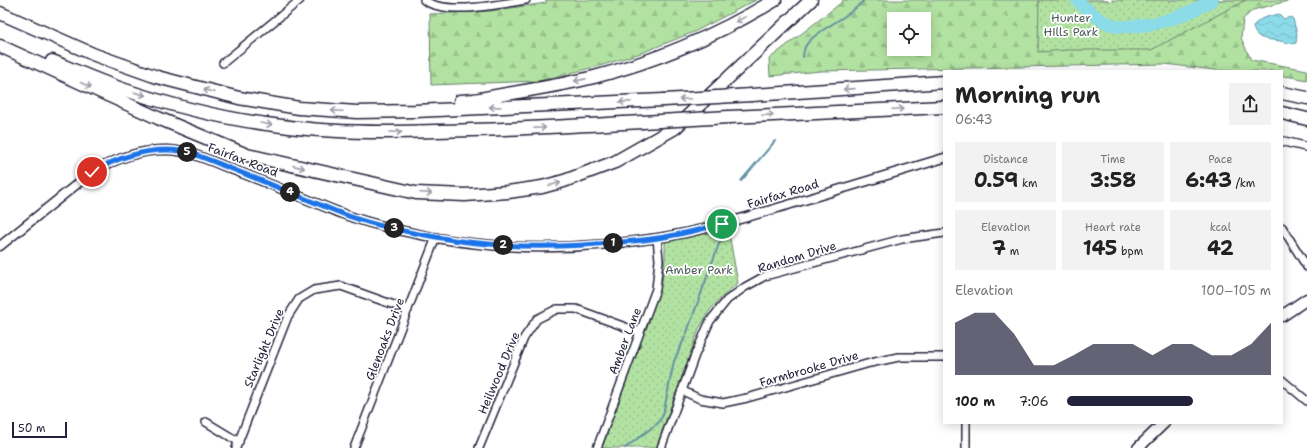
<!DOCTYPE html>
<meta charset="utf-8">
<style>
:root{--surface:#fff;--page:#f2f2f2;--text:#222;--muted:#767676;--accent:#22223b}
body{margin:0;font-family:"Shantell Sans",sans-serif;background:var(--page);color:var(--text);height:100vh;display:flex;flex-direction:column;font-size:15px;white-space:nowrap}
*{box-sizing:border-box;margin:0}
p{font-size:13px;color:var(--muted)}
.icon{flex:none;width:22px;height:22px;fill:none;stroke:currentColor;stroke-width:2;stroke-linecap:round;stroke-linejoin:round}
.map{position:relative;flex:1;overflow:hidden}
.drawer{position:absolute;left:943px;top:70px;width:340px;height:354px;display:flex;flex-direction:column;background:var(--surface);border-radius:0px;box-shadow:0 2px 10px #0003}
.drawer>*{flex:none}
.buttons{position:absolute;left:887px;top:12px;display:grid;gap:8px}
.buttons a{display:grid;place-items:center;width:44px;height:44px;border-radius:0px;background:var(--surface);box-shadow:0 2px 10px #0003;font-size:20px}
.scale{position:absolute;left:12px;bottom:10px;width:55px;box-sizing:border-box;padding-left:4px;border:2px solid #22223b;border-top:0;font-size:11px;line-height:14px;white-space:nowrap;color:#22223b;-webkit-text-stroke:3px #fff;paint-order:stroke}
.pin{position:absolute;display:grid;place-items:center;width:34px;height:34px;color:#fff;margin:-17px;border:2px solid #fff;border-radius:50%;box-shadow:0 1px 4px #0007}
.km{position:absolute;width:20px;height:20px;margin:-10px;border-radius:50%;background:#222;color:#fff;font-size:11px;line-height:20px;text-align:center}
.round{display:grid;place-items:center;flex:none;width:42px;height:42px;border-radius:0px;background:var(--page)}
.summary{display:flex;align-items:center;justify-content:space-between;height:68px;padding:0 12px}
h1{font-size:22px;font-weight:700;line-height:30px}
.stats{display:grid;grid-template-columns:repeat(3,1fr);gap:6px;height:68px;padding:4px 12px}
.stats div{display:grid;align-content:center;border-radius:0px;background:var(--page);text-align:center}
.stats b{font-size:20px;font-weight:700}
.stats small{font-size:11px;font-weight:400}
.stats p{font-size:11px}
.chart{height:112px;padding:8px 12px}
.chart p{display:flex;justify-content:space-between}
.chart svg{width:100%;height:72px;margin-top:4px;fill:var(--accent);opacity:.7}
ul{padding:0 12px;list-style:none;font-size:13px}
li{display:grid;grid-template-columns:64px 48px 1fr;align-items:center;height:30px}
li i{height:10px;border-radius:5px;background:var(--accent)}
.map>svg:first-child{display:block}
.forest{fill:url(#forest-firs);stroke:#6a826e;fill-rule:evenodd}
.park{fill:url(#park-dots);stroke:#6a826e}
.water{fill:url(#water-waves);stroke:#6291a3}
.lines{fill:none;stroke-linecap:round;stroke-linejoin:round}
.stream{stroke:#6291a3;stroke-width:2}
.river{stroke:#8cdbe9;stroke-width:13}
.minor-casing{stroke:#22223b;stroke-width:10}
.tertiary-casing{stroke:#22223b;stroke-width:11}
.secondary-casing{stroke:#22223b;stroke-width:13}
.motorway-casing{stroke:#22223b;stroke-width:15}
.minor{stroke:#fff;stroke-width:7}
.tertiary{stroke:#fff;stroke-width:8}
.secondary{stroke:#fff;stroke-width:10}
.motorway{stroke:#fff;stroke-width:12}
.motorway-bridge-casing{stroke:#22223b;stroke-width:15;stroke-linecap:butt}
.motorway-bridge{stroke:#fff;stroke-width:12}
.oneway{stroke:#9c9ca7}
.route-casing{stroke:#fff;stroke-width:8}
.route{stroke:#1a73e8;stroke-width:5}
.labels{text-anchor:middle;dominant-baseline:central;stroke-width:3.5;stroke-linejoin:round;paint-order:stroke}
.park-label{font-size:12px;fill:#4d5c5a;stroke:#fff}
.street-label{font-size:12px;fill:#22223b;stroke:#fff}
</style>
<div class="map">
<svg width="1307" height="448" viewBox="0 0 1307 448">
<defs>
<pattern id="forest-firs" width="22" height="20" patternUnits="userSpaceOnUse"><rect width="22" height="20" fill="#b2e2a2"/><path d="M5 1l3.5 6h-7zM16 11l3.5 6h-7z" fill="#99c28c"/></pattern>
<pattern id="park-dots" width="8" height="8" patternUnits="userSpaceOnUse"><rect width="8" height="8" fill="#b2e2a2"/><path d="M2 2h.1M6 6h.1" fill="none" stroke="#99c28c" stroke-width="1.8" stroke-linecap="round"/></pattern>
<pattern id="water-waves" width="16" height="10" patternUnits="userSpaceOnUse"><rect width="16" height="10" fill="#8cdbe9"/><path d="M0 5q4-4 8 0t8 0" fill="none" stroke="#78bcc9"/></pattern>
</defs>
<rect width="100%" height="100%" fill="#fff"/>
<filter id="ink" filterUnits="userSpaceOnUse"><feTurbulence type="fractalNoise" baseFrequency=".025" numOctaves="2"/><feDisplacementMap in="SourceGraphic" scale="8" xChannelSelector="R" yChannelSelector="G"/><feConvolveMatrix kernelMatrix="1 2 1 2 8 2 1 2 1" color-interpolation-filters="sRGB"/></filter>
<g filter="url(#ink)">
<path class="forest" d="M546 0H756L694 32 641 53 603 65 539 81 431 85 430 14 490 11 546 3Z
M843 0H1108L1110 2 1120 0H1292L1253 10 1243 19 1241 38 1251 60 1307 70V80L1292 77 1282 76V71H1223L1164 64 821 71 770 76 769 59 842 2ZM894 19H924V49H894Z"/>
<path class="park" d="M1039 0H1108L1110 2 1112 0H1246L1151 50H1067L1038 52Z
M728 228 738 283 722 297 710 310 699 329 656 448H602L662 282 665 259V240Z"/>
<path class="water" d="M1279 14 1284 19 1291 17 1293 19 1297 34 1296 43C1290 45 1286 42 1280 41 1269 39 1256 41 1253 27 1258 18 1268 16 1279 14Z"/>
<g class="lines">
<path class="stream" d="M803 57C803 54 804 50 805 47 814 30 850 18 864 0
M741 181 775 141
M625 448 658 423 663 415 674 361 686 335 720 241"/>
<path class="river" d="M1077 0C1087 10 1098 20 1112 25 1118 27 1127 27 1134 26 1162 24 1188 15 1212 0"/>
<g class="minor-casing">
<path id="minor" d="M424 0C445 16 501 4 526 0
M223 63 300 0
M1282 227 1307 267
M1282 380 1307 401
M683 391 700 399 723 403 747 398 870 363 899 357H944
M206 422 239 442
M236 448 288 316 299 299 314 290 341 286 408 310
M354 448 436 237
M479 448 524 338 537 319 557 309H576L639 332
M597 448 656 289 659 260 657 238
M661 448 695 355 710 321 727 300 745 287 765 276 902 239 944 233
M966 448V423"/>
</g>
<g class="tertiary-casing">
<path id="tertiary" d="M1282 141 1307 147
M0 246 92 172C115 159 141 149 168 150 190 151 211 161 231 169 267 182 302 198 338 212 368 224 405 232 437 238 509 251 586 249 658 238 703 231 747 217 791 204 842 189 893 173 944 158"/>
</g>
<g class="secondary-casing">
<path id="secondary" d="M1282 316 1307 299
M1138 448 1164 423"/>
</g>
<g class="motorway-casing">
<path id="motorway" d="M0 13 95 55 157 77 239 98 299 108 357 112 415 111 664 100
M0 46 158 118 247 155 416 193 465 195 508 192 542 187 564 181 615 162 675 128 811 0
M52 61C76 71 101 82 125 90 176 107 229 120 282 126 333 133 384 133 436 131 505 130 573 126 642 122
M1282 93 1307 98
M752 95 944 82
M460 101 474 100C513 92 555 87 594 77 657 61 719 34 775 0
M1282 113 1307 119
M729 117 944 107"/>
</g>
<use href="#minor" class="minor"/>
<use href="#tertiary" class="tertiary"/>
<use href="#secondary" class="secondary"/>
<use href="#motorway" class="motorway"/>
<g class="motorway-bridge-casing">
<path id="motorway-bridge" d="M664 100 752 95
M642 122 729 117"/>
</g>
<use href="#motorway-bridge" class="motorway-bridge"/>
</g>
<defs><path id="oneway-shaft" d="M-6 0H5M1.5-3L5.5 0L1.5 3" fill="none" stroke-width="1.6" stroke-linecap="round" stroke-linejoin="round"/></defs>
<g class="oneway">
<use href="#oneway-shaft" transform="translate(741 19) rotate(154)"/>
<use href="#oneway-shaft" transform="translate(580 80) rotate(169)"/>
<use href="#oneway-shaft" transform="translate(86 85) rotate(24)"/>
<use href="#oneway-shaft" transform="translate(849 89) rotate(176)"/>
<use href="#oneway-shaft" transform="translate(209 91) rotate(-166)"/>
<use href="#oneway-shaft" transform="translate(140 94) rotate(16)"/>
<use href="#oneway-shaft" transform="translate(685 99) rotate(177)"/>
<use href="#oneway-shaft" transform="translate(625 102) rotate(178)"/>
<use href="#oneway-shaft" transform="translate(495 107) rotate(178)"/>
<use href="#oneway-shaft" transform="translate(898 109) rotate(-3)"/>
<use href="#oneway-shaft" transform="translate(337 111) rotate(-177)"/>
<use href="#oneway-shaft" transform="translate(768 115) rotate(-2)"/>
<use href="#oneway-shaft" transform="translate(266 124) rotate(9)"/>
<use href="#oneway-shaft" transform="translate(540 128) rotate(-3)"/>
<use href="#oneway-shaft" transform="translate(396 132)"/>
<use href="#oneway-shaft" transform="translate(299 167) rotate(13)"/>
<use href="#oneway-shaft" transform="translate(555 184) rotate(-14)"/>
<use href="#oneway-shaft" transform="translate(426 193) rotate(3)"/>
</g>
</g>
<g class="lines" filter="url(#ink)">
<g class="route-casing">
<path id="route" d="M92 172C115 159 140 150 167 150 190 150 211 161 232 169 268 183 303 198 338 212 367 224 406 232 436 237 498 249 561 248 622 242 634 241 646 240 658 238 680 235 701 229 722 224"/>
</g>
<use href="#route" class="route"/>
</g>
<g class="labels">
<g class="park-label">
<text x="1071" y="18">Hunter<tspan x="1071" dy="14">Hills Park</tspan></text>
<text x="699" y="270">Amber Park</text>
</g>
<g class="street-label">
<text transform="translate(243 160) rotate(21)">Fairfax Road</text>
<text transform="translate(783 194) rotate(-17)">Fairfax Road</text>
<text transform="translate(797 257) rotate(-17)">Random Drive</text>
<text transform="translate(385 339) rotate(-69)">Glenoaks Drive</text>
<text transform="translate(625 341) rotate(-69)">Amber Lane</text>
<text transform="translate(264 348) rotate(-67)">Starlight Drive</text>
<text transform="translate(809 369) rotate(-16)">Farmbrooke Drive</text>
<text transform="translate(499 373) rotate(-67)">Heilwood Drive</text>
</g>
</g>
</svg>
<div class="buttons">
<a><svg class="icon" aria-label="locate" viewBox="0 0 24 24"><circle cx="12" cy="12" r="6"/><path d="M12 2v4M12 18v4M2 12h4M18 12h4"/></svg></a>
</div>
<div class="scale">50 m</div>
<div class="pin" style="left:722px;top:224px;background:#1e9e55"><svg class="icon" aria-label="arrive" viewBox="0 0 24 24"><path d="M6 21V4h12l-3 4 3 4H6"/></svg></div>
<div class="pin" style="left:92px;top:172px;background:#d93025"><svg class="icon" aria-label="check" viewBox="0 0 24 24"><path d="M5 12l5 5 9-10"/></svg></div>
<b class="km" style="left:613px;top:243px">1</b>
<b class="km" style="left:503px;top:245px">2</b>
<b class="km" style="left:394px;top:228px">3</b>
<b class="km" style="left:290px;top:192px">4</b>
<b class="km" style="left:187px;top:152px">5</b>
<section class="drawer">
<div class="summary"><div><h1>Morning run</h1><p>06:43</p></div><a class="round"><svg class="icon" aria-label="share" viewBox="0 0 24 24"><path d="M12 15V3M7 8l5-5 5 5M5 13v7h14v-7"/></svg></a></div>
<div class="stats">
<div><p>Distance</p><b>0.59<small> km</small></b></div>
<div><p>Time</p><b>3:58</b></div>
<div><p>Pace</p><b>6:43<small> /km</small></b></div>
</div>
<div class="stats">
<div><p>Elevation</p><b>7<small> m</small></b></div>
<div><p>Heart rate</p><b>145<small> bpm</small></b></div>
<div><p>kcal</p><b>42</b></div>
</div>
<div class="chart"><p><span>Elevation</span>100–105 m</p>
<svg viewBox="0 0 160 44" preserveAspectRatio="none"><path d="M0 44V12L10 6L20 6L30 19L40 38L50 38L60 32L70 25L80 25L90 25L100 32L110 25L120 25L130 32L140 32L150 25L160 12V44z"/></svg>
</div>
<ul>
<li><b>100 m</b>7:06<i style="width:62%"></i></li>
</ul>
</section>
</div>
